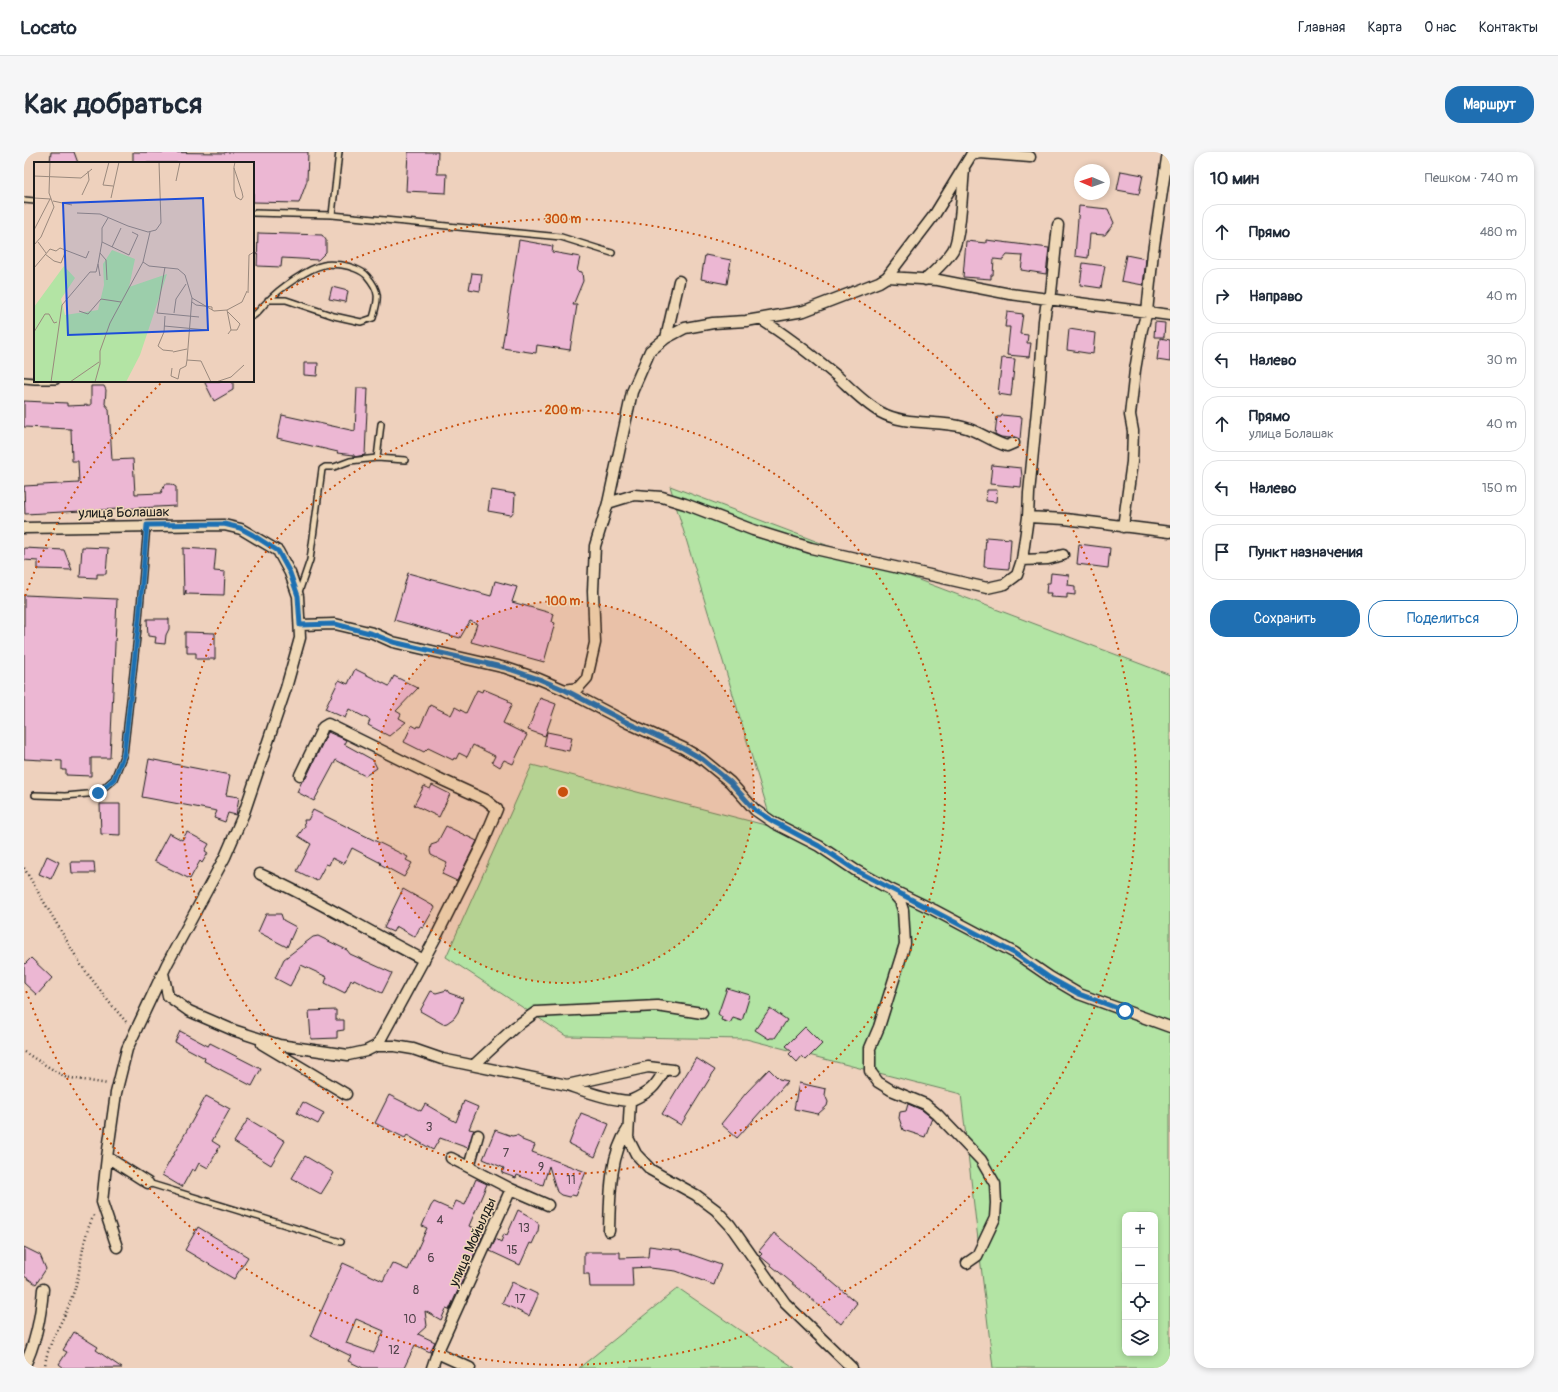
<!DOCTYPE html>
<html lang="ru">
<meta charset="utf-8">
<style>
:root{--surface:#fff;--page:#f6f6f7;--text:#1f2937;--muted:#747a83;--line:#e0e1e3;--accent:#1f6fb2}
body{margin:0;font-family:Pangolin,sans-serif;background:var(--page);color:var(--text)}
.controls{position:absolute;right:12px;bottom:12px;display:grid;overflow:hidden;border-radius:8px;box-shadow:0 2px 6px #0003}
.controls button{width:36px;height:36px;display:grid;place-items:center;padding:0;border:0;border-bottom:1px solid var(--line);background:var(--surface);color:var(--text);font:20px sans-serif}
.compass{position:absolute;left:1050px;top:12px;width:36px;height:36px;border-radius:50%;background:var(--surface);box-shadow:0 2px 6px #0003;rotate:272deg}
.stop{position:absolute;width:12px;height:12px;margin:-9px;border:3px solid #1f6fb2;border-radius:50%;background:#fff}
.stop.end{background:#1f6fb2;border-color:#fff;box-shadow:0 1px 4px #0008}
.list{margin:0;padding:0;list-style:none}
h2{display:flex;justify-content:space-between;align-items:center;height:52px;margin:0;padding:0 16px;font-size:17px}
h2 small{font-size:13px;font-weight:400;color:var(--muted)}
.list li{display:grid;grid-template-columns:26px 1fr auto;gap:12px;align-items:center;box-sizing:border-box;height:56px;margin:0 8px 8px;padding:0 8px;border:1px solid var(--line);border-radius:16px}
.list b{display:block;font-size:15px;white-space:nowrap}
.list p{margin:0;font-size:13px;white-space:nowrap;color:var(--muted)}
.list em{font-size:13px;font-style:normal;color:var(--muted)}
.actions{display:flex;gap:8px;padding:12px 16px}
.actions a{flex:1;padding:9px 0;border:1px solid var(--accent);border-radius:16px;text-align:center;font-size:14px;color:var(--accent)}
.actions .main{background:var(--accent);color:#fff}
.icon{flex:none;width:22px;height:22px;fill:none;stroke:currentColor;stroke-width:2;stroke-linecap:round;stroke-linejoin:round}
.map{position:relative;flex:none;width:1146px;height:1216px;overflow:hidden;border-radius:16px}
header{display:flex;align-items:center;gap:24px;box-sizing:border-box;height:56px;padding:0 20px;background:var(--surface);border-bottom:1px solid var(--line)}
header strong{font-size:19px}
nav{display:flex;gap:22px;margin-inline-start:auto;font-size:14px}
.intro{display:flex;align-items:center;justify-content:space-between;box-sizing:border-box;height:96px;padding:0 24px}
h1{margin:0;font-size:28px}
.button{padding:10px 18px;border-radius:16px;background:var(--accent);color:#fff;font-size:14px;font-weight:700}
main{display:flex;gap:24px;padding:0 24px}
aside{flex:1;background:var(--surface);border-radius:16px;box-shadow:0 2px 6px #0003}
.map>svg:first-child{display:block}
.green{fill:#b3e4a4;stroke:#688060;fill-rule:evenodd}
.building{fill:#ecb7d3;stroke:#1c1c1c;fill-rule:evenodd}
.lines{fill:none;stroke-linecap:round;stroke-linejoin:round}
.service-casing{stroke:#1c1c1c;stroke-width:8}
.minor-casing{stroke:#1c1c1c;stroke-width:13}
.path{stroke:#1c1c1c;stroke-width:2.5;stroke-dasharray:1 3;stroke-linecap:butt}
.service{stroke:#efd8b7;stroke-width:5}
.minor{stroke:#efd8b7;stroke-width:10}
.route{stroke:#1f6fb2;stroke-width:5}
.ring{fill:none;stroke:#c9500e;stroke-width:2;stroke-dasharray:2 4}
.labels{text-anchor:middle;stroke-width:3;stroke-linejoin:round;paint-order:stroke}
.number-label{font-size:12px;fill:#50434a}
.street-label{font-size:14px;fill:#1c1c1c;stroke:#efd8b7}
.inset-road{fill:none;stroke:#9a897d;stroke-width:1}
.view{fill:#1d4ed8;fill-opacity:0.15;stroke:#1d4ed8;stroke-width:2}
.inset-edge{fill:none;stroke:#1c1c1c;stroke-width:2}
.centre{fill:#c9500e;stroke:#efd8b7;stroke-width:2}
.ring-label{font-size:12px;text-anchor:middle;font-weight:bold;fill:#c9500e;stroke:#efd8b7;stroke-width:3;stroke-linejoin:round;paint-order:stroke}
</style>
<header>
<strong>Locato</strong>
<nav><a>Главная</a><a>Карта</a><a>О нас</a><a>Контакты</a></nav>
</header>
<div class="intro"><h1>Как добраться</h1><a class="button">Маршрут</a></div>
<main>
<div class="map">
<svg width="1146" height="1216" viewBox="0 0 1146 1216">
<rect width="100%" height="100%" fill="#eed1bd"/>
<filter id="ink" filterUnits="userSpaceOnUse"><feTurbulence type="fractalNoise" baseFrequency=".025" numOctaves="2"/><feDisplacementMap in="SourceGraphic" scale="8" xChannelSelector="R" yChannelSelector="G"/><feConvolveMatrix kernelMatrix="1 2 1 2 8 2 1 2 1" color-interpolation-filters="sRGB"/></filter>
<g filter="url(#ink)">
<path class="green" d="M646,334L1146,523V1216H969L937,942L722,887L542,884L422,805L508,613L749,675ZM1101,1063H1131V1201H1101Z
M654,1136L771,1216H555Z"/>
<path class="building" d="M27,0H50L54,11H26Z
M109,0L201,1V0H284L283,29L275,51L229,50V11H109Z
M384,0H414L413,22H423L422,41L382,39Z
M1097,19L1119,23L1115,42L1093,38Z
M1055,54L1084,57L1090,71L1081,83L1066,82L1064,106L1051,104Z
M234,81L298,83L302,88V100L294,108L258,106L257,115L233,114Z
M495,88L529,94L528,100L556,105L553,119L558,120L559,129L549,153H553L546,198L513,193L512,201L478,196Z
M962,88L1025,96L1022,122L997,118L999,104L983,103L979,108L970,107L969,123H967V127L939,125L942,89L962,91Z
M681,103L707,108L703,132L677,127Z
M1102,103L1122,107L1119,133L1097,129Z
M1059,111L1081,114L1077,136L1056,133Z
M448,121L458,122L456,139L445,137Z
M308,135L324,139L322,150L305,147Z
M983,160L999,162L996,182L1004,183L1003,191H1007L1005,205L983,203L986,175H981Z
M1131,170L1141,171L1140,185H1130Z
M1045,177L1071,181L1069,202L1043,198Z
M1136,186L1146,188V210L1133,208Z
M978,206L991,207L987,244L974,242Z
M280,211H294L293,224L280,223Z
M180,229H209V238L190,249Z
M67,234H80L82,238L81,252L85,257L88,308L109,307L111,342L137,341L141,332H147L152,335V354L1,362L0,334L55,331L54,309H48L47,277L0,275V249L43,251V254L67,253Z
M333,236H344L341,303L330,305V303L313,301L314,300L253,286L258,263L331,279Z
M978,263L998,265L996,287L990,285L986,286L977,285L971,282L973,265H977Z
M968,313L997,316L998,324L997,335L966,332Z
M467,338L491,342L490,359L487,363L464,359Z
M963,338H973L972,350L962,349Z
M962,385L987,387L985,417L960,415Z
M1055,392L1086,396L1084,416L1053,412Z
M58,395L84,396L82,422H73V426L56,425Z
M0,396L40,398L48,418L14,417V409L0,408Z
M159,396L192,398L190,419L201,420L200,443L162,442V438L160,444Z
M384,421L467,444L471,429L493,435L488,450L530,462L528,470L531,471L520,510L447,490L453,472L446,469L436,486L370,468Z
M1027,421L1045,423L1044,433L1051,434V443L1043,442V446L1026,445L1027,441H1022L1023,431H1026Z
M0,443L93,447L86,606H67V624L42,623V618H38V609L0,607Z
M123,467H145V477L142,483L141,492L131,491L132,485L124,484Z
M161,480L191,481V507H172V501H163V494H161Z
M331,517L365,534L370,524L394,536L372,559L377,562L375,566L382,570L365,584L344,573L346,568L325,557L321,566L301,557L315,528L324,532Z
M459,537L485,548L484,550L488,552L479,571L503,583L489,612L480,608L476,615L468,610L471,604L449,593L443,605L435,601L432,607L430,606L429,608L404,596L400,600L380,590L388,573L393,576L394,574L396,575L406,553L427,563L431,555L442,561L453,538L458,540Z
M516,546L532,552L521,584L504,578Z
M304,580L322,588L320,592L349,608L353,616L341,624L312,608L290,649L273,640L278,629L282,626Z
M523,580L548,585L545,599L520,594Z
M125,607L206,623L202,643L215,645L212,663L204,661L201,670L190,666L193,659L118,645Z
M408,633L426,642L415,665L390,653L400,634L406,637Z
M76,652H96V683L77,682Z
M289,658L384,705L382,708L388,711L380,725L356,712L357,711L328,696L320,712L308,706L305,713L302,712L293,729L273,719L287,692L274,684L281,674L280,668H284Z
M422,674L453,689L433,729L418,722L423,711L407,703L406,699L407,693L413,691Z
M163,680L185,692L181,699L184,701L178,711L176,709L166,727L130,709L145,681L158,688Z
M23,704L35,710L27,727L15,722Z
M47,710H70L71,721H48Z
M379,737L411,755L399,776L396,775L391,785L372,774L369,780L360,776Z
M242,762H257L259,768L272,775L263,795L234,780Z
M294,784L323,798L326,802L368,821L358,841L330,827L329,829L327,828L321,841L301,831L303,825L277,813L266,834L251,826L260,807L289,785Z
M7,806L28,826L13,843L0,831V813Z
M703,836L726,843L718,869L709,866L706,871L697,868L698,865L694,862Z
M423,838L425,841L439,846L434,860L430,866L423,871L419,872L396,859L407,839L412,841Z
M746,856L763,868L751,886H746L745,887L731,878Z
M312,858V868H320V878L313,879V886L287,887L285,859Z
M781,875L798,892L782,908L778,904L773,910L765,902L768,899L762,894Z
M156,879L184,894L186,891L237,917L228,934L180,909L181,906L151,890Z
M672,906L691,918L657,973L638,962Z
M745,917L755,927L764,929L713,986L697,972L722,941Z
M775,931L802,937L801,943L804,950L803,954L794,962L770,957Z
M365,943L397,959L401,952L432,970L440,949L454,955L445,977L450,978L444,996L416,986L409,998L383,983L381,986L351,971Z
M182,944L206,957L188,989L196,994L184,1016L175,1011L171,1019L168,1017L158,1035L138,1023Z
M279,950L300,961L294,972L273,961Z
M884,952L898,958L908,966L901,985L879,978L875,966L876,960L882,959Z
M557,961L585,972L571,1005L545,992Z
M224,967L261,989L247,1013L210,990Z
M471,978L488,984L493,983L498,986V988L511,993L508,1000L562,1020L552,1044L548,1043L545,1045L537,1043L533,1040L525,1014L519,1033L493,1023L492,1026L478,1021L480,1016L459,1007Z
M281,1004L310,1021L297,1042L268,1026Z
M452,1027L463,1032L445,1074L460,1081L425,1158L422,1157L417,1168L401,1159L403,1174L394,1182L411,1190L406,1200L391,1193L380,1216H339L324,1209L327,1204L286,1184L319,1111L359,1129L368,1111L384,1118L403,1076L398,1074L407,1054L410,1050L428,1058L432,1049L441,1053ZM332,1167L360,1179L350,1201L322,1191Z
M494,1058L505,1064L515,1072L514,1079L508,1092L506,1091L496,1113L466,1099L472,1087L477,1090L480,1082L483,1083Z
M174,1075L224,1105L210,1127L161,1098Z
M750,1081L833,1151L817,1172L736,1104L738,1102L735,1099Z
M625,1094L657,1098V1099L697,1113L690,1133L652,1119L626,1116V1115L608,1116L609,1135H566L565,1122H560V1100H596V1106L624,1105Z
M0,1095L16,1103L22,1117L12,1132L0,1124Z
M488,1130L513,1142V1146L505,1164L478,1151Z
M50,1180L74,1195L72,1198L98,1216H40L35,1212L43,1200L39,1198Z"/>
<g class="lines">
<g class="service-casing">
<path id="service" d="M0,48L11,49
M229,61L308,63L537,85L588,101
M308,63L315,0
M229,164C235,160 238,154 244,149C255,137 284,116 300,113C305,111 312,113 318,113C325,114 338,118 343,124C356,139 355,146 349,166L337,170L310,164L262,148H244
M0,228L11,229
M13,229H32
M353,306L357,272
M274,443L286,408L298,317L301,315H310L326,309L353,306L381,308
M11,643L41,644L74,641L90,627L100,602L115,467L123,373
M124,1031L317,1090"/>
</g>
<g class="minor-casing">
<path id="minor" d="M947,3L956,1L1006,5
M863,125L914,128L986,142L1146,163
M901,128C911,119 922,109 929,98C937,85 938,35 940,18
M736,167C764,184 789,204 814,225C827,237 840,251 856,260C881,274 912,268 939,275C955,279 968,290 983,294L990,291
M642,186L655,129
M584,351L610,343L638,345L661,352L729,378L787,396L963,436L981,432L993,423L998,408L1004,365L1005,341L1016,227L1020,169L1022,155L1027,141L1034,73
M1004,365L1041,367L1146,380
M1099,375L1108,310L1109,279L1106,263L1111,218L1118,177L1123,160L1129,100L1143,6
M0,376L200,373L217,377L254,399L266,421L274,444L276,486L262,536L220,661L201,705L143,812L103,897L92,941L83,1005L78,1050L93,1095
M998,408L1024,407L1039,403
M276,473L311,472L349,481L369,490L482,516L515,527L541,538L604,571L659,596L678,607L706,630L731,658L750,671L795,694L831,718L864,736L910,758L991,801L1026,825L1055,842L1146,875
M541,538L554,536L563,526L571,491L569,439L571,394L584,351L608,240L626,199L642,186L661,176L689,171L722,169L780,159L855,130L863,125L911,62L949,0
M236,722C292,747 345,780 400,808
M868,740L876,749L879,758L881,792L855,875L846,896V919L854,930L867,938L901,952L913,962L957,1008L971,1032L972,1051L971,1066L953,1104L943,1111
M139,821L144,844L165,859L209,878L255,893L324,903L342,899L352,894L355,890L412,785L458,693L473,657L462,648L403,621L304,572L299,575L276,623
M238,892L322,942
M352,894H371L389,897L418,907L543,933L624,915L649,918
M450,913L491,875L512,860L633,854L678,861
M543,933C564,940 585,948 606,949L604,986L612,1002L627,1018L672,1043L692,1058L706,1073L761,1151L828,1216
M606,949C626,940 631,936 641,917
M83,1005L124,1031
M445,1015L454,983
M487,1037L524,1053
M585,1079C586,1047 585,1004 604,977
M413,1201L446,1216
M0,1215C12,1191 17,1163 19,1137
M408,1216L413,1201L487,1037L427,1006"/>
</g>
<path class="path" d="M0,716L57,813L85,850L104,872
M0,900L41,925L84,932
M21,1216C21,1199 34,1177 41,1162C45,1154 48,1145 51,1136C58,1113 58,1083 71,1062"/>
<use href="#service" class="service"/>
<use href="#minor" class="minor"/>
</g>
</g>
<g class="lines" filter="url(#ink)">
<path class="route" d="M74,641L90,627L100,602L115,467L123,373L200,372L216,376L229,383L254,399L266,421L274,444L276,473L311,472L349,482L369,490L482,516L515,527L541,538L604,571L659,596L678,607L706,630L731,658L750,670L795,694L831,718L990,801L1026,826L1055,842L1101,859"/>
</g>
<circle cx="539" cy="640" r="191" fill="#c9500e" fill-opacity=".12"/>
<g class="ring">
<circle cx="539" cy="640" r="191"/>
<circle cx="539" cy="640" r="382"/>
<path d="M1 444A573 573 0 0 1 137 231M231 157A573 573 0 1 1 1 836"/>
</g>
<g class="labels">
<g class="number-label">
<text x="405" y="979">3</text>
<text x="482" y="1005">7</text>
<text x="517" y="1019">9</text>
<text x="547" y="1032">11</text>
<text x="416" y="1072">4</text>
<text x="500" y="1080">13</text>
<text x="488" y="1102">15</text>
<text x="407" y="1110">6</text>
<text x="392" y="1142">8</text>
<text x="496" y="1151">17</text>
<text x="386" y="1171">10</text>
<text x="370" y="1202">12</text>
</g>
<g class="street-label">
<text transform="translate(100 360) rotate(-1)" y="5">улица Болашак</text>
<text transform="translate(448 1090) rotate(-66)" y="5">улица Мойылды</text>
</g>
</g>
<g transform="translate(10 10)">
<rect width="220" height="220" fill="#eed1bd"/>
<path d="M78,88L101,97L95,125L133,112L106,193L92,220H0V145L30,104L41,116L27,137L31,153L64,148L70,123L69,102Z" fill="#b3e4a4"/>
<path class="inset-road" d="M75,0L69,23L79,24M200,6L208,30L209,35L207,38L202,35L200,28V5L201,0M0,14L47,16L58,7M142,19L146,0M48,33L55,18L54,9M0,36L17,37M77,36L85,0M19,39L38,43M43,51L66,52L94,64L114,70L122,68L127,61L125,0M74,56L68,66V80L95,93L104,73L98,70M0,68L16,37M4,80L12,91M0,83L7,75L20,45L15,31L16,0M78,85L87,66M66,91L72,98L73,118M11,92L20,99L27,101L32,88M109,100L115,104L144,107L151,113L158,136L153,198L167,199L177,220M131,105L123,151L165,155M0,106L16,87L22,89L26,86L52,96L55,89M66,114L64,102L68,80M214,131L215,93L220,90M158,136L180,149L193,148L197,168L194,172M158,140L162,143L178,145V148M193,148L208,140L213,129M45,149L54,152L67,137L87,140M194,150L206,162L203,168H197M140,151L142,137L152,122M131,154L130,170L124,184L129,188L139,189M130,164L173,168M0,170L11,152H15L20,161L23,160M139,190L153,187M138,206L137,214L144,217L146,207L152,204L153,198M17,220L28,143L56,110H62L64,102M36,220L65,200M61,220L66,202V189L76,161L109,100L116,70M182,220L197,215L210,203"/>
<path class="view" d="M169,36L174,168L34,173L29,41Z"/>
<rect width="220" height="220" class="inset-edge"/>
</g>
<circle cx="539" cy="640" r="6" class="centre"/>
<g class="ring-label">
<text x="539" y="71">300 m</text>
<text x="539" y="262">200 m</text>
<text x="539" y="453">100 m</text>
</g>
</svg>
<div class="controls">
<button>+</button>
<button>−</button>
<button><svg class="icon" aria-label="locate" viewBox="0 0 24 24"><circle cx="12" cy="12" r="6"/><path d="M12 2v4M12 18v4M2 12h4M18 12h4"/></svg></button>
<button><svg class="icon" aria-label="layers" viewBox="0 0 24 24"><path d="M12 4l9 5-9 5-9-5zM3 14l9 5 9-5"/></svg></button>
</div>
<svg class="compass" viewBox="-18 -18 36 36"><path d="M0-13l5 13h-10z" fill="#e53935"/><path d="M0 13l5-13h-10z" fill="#747a83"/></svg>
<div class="stop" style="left:1101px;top:859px"></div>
<div class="stop end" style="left:74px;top:641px"></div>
</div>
<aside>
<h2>10 мин<small>Пешком · 740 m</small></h2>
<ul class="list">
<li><svg class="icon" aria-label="ahead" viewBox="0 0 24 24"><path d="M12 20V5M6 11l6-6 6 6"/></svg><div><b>Прямо</b></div><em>480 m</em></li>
<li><svg class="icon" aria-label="right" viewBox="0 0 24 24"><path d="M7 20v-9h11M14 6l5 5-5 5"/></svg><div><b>Направо</b></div><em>40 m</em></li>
<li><svg class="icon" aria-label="left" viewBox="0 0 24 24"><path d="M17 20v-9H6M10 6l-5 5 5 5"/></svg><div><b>Налево</b></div><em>30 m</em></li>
<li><svg class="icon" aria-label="ahead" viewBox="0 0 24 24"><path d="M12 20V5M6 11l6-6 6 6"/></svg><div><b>Прямо</b><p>улица Болашак</p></div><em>40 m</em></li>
<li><svg class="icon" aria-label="left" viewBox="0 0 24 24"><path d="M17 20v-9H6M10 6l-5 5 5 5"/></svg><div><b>Налево</b></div><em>150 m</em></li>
<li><svg class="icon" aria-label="arrive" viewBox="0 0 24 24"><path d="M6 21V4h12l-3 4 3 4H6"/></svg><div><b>Пункт назначения</b></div></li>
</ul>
<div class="actions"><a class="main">Сохранить</a><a>Поделиться</a></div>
</aside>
</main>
